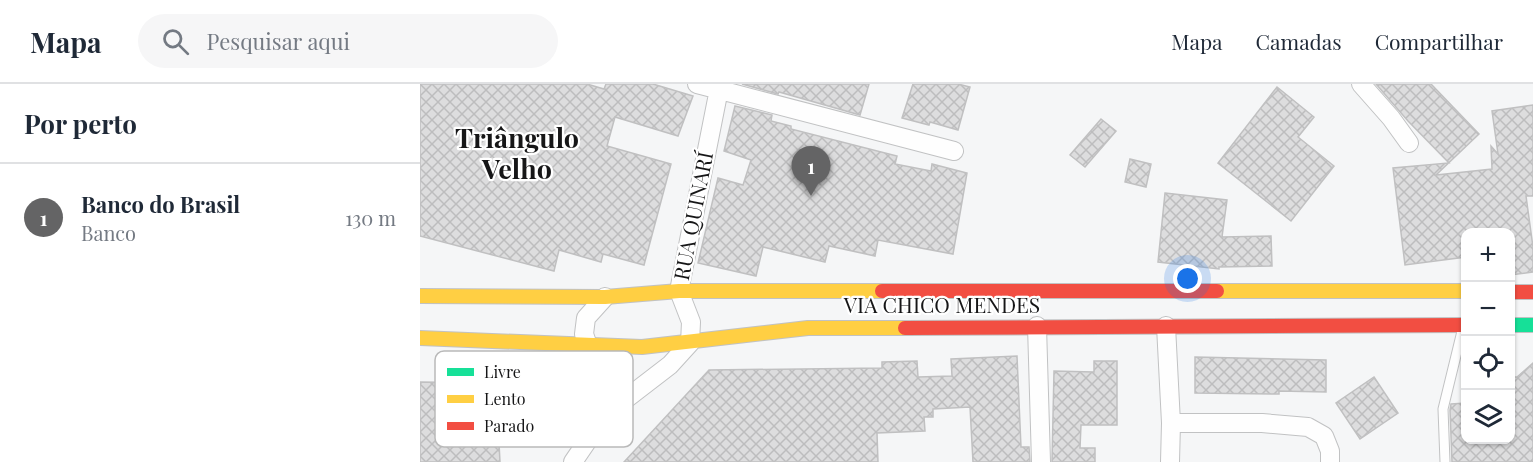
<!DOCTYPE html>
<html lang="pt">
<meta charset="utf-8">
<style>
:root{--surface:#fff;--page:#f6f6f7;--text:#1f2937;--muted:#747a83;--line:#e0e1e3;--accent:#646465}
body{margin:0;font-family:"Playfair Display",serif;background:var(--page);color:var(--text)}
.controls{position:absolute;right:18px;bottom:18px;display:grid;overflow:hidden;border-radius:12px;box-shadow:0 2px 4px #0004}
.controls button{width:54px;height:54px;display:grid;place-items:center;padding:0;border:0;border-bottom:2px solid var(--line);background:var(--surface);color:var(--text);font:30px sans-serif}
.you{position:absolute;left:768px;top:195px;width:21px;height:21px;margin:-15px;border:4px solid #fff;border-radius:50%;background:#1a73e8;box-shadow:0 0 0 9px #1a73e833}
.badge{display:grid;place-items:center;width:39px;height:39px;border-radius:50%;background:var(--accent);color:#fff;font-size:20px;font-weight:700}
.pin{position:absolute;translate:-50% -50px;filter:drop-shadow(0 2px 3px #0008)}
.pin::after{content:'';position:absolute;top:32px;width:21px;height:18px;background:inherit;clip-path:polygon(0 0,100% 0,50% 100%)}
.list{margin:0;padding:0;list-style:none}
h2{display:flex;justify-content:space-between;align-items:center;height:78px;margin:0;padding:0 24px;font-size:26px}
h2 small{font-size:20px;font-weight:400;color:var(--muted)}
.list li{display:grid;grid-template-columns:39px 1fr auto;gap:18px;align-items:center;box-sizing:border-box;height:108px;padding:0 24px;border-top:2px solid var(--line)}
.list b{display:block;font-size:22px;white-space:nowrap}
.list p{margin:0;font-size:20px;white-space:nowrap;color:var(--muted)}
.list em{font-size:20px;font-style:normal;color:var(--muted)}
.icon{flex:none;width:33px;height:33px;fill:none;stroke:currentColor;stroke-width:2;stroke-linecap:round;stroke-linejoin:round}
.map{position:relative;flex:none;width:1113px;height:378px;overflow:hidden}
header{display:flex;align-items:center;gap:36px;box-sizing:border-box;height:84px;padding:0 30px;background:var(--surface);border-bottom:2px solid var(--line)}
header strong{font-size:28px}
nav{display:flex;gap:33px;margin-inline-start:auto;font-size:21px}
.search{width:420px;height:54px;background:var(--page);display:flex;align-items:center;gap:15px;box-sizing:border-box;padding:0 21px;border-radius:33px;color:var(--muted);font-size:22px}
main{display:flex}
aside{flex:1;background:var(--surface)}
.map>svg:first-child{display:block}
.building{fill:url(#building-cross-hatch);stroke:#c0c0c1;stroke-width:1.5}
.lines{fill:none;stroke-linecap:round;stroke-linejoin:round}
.lane-casing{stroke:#c1c2c3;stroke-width:11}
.street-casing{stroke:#c1c2c3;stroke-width:20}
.fast-casing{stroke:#c1c2c3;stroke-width:16}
.slow-casing{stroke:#c1c2c3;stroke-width:16}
.jam-casing{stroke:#c1c2c3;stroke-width:16}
.lane{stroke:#fefefe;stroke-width:9}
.street{stroke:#fefefe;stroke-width:18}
.fast{stroke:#16e098;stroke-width:14}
.slow{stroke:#ffcf43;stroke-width:14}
.jam{stroke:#f24e42;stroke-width:14}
.labels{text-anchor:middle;stroke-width:4.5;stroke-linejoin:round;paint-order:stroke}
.street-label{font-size:21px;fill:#161617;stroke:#fff}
.district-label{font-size:27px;font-weight:bold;fill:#161617;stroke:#fff}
.key{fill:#fff;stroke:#b9b9b9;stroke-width:1.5}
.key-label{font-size:16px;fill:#161617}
</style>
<header>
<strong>Mapa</strong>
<div class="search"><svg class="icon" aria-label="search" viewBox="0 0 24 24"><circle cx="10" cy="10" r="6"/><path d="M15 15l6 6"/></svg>Pesquisar aqui</div>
<nav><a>Mapa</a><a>Camadas</a><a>Compartilhar</a></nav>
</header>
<main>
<aside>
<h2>Por perto<small></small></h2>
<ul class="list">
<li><span class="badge">1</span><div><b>Banco do Brasil</b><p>Banco</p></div><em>130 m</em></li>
</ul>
</aside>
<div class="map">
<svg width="1113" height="378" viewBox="0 0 1113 378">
<defs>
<pattern id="building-cross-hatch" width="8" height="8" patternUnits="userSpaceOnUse" patternTransform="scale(1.5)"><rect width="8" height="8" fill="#ddddde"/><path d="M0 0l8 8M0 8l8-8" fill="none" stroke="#bdbdbe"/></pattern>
</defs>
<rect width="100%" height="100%" fill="#f5f6f7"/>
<path class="building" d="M0,0H167L184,5L186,0H233L273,12L258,52L195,33L187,62L251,80L224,181L183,170L181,178L139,166L134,187L0,152Z
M322,0H449L440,31L359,8L358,10Z
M493,0H538L550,3L538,46L510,38L509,41L482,34Z
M956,0H1011L1059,50L1016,91L1072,85L1071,62L1078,70L1072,27L1113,21V112H1106L1113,163V188L1090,191V148H1046V173L985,181L973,84L1029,79L988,37Z
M857,3L894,33L878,53L914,82L871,137L798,79Z
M315,22L352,31L351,37L371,42V45L477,72L475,80L511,87L512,80L547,89L533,170L458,156L455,172L409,162L405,178L343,163L336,192L278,179L298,94L323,101L331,76L304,67Z
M681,35L696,47L665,83L650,71Z
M710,75L731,80L726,103L705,98Z
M745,109L807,116L802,153L851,152L852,182L799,183V185L738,178Z
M597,272L601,363H609L610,378H553L550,323L513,325V333H504L505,347L457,349L458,378H204L289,286L462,284V278L497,277L498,293L532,292L531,275Z
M775,273L906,276V308L859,307V310L775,309Z
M674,277H697V341H661L660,364H675V378H632L634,287L674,288Z
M1113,279V378H1032L1030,326L1031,320L1046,319V356H1090V293H1097Z
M954,293L978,329L940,355L916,319Z
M0,298L132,300L131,360L79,359L80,378H0Z"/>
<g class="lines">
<g class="lane-casing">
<path id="lane" d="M1025,378L1023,325L1043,243"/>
</g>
<g class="street-casing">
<path id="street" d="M277,0L534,67
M941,0L971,34L989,59
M617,242L621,378
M746,242L751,339L750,378
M185,331L182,303L164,250L166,234L185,213
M751,339H842L888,343L904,352L910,367V378
M153,378L185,331L250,281L270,259L271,238L259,207L300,0"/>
</g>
<g class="fast-casing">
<path id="fast" d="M1090,241H1113"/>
</g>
<g class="slow-casing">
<path id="slow" d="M797,207H1046
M0,212L185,213L259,207H462
M0,254L222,263L388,244H485"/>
</g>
<g class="jam-casing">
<path id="jam" d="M462,207H797
M1090,208H1113
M485,244L1046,241"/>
</g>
<use href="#lane" class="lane"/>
<use href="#street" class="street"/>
<use href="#fast" class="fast"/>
<use href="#slow" class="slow"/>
<use href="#jam" class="jam"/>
</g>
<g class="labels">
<g class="street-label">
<text transform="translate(274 132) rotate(-79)" y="7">RUA QUINARÍ</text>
<text x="522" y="229">VIA CHICO MENDES</text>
</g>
<g class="district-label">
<text x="97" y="64">Triângulo<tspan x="97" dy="31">Velho</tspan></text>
</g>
</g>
<rect x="15" y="267" width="198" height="96" rx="9" class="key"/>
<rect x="27" y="284" width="27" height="8" fill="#16e098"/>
<rect x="27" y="311" width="27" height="8" fill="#ffcf43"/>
<rect x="27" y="338" width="27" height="8" fill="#f24e42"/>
<g class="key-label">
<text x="64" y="294">Livre</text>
<text x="64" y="321">Lento</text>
<text x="64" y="348">Parado</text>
</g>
</svg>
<div class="controls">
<button>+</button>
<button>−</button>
<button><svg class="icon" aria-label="locate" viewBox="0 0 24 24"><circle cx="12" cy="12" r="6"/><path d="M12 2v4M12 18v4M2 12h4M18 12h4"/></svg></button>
<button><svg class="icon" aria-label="layers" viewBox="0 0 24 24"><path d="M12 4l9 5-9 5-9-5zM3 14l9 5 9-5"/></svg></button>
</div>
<div class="you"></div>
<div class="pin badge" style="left:391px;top:112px">1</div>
</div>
</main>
